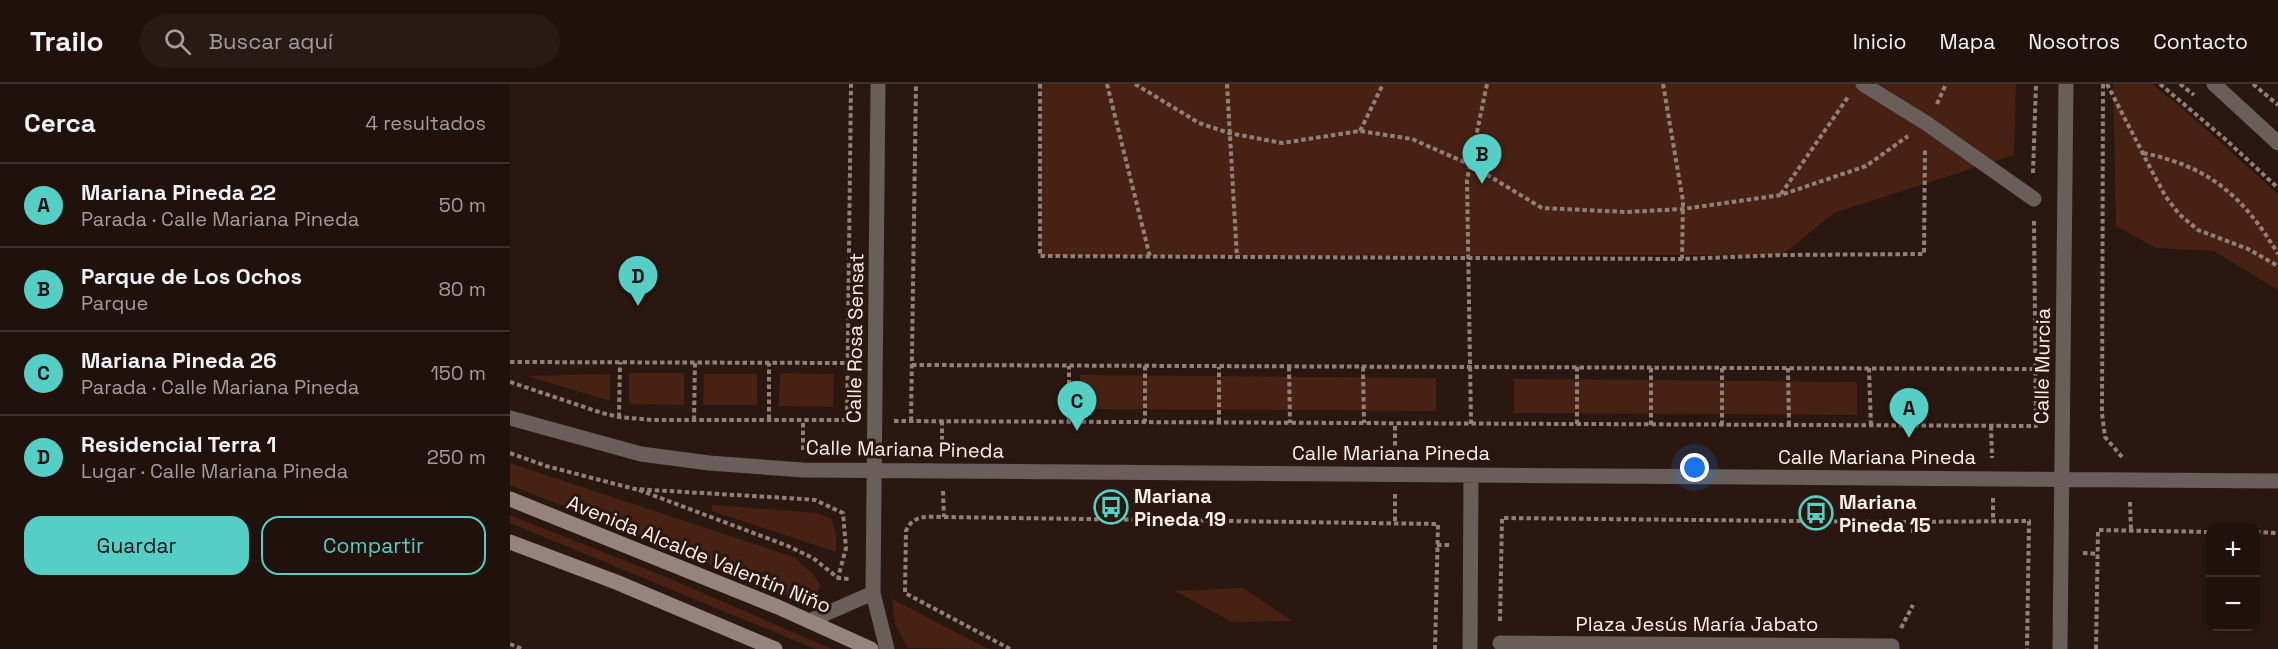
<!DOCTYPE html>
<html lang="es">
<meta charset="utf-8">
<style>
:root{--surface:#20110c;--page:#281a15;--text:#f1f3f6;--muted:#a29d9d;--line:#3d312d;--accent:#55cec6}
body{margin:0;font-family:"Space Grotesk",sans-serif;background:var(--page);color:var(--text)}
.controls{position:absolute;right:18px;bottom:18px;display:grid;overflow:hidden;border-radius:12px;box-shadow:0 3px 15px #0003}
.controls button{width:54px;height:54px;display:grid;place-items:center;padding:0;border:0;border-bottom:2px solid var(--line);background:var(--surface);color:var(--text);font:30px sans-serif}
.you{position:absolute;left:1185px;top:384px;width:21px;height:21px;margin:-15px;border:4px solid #fff;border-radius:50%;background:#1a73e8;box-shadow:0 0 0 9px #1a73e833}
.badge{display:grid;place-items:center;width:39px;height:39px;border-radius:50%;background:var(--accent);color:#111;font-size:20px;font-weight:700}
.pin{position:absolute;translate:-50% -50px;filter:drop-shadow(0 2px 3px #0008)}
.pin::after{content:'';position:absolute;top:32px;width:21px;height:18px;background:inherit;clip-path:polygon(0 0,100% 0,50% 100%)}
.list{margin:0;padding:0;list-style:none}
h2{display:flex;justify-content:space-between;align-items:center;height:78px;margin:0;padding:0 24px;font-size:26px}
h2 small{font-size:20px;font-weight:400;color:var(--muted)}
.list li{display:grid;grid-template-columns:39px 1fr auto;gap:18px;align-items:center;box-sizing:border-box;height:84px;padding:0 24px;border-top:2px solid var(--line)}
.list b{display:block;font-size:22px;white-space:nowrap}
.list p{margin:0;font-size:20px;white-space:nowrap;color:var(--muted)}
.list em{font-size:20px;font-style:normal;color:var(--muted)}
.actions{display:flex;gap:12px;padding:18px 24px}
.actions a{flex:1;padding:14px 0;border:2px solid var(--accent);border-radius:18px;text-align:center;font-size:21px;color:var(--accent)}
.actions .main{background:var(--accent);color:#111}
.icon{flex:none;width:33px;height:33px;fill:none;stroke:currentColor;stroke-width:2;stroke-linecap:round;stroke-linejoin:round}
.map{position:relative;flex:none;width:1768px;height:565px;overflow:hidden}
header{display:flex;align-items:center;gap:36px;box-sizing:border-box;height:84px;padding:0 30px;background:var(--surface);border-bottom:2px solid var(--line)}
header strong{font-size:28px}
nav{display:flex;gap:33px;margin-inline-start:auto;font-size:21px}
.search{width:420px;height:54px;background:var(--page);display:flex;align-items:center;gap:15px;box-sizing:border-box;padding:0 21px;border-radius:33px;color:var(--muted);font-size:22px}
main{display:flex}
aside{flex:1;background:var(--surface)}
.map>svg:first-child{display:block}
.green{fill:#462114}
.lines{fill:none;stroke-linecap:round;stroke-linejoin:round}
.path{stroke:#91807a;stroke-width:4;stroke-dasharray:4.5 3;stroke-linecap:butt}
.street{stroke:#695e5a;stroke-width:15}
.secondary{stroke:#95837d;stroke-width:15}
.labels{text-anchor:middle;stroke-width:6;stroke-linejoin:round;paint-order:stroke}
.street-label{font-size:20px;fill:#fdefea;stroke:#2a1710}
.poi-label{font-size:20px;font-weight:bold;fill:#fdefea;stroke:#2a1710;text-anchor:start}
</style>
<header>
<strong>Trailo</strong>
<div class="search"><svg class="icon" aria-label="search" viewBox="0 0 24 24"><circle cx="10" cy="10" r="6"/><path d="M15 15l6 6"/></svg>Buscar aquí</div>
<nav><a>Inicio</a><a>Mapa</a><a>Nosotros</a><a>Contacto</a></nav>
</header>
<main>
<aside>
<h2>Cerca<small>4 resultados</small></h2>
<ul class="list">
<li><span class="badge">A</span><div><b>Mariana Pineda 22</b><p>Parada · Calle Mariana Pineda</p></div><em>50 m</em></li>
<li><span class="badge">B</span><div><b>Parque de Los Ochos</b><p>Parque</p></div><em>80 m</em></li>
<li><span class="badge">C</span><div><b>Mariana Pineda 26</b><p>Parada · Calle Mariana Pineda</p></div><em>150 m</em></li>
<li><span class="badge">D</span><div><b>Residencial Terra 1</b><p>Lugar · Calle Mariana Pineda</p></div><em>250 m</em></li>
</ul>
<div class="actions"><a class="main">Guardar</a><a>Compartir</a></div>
</aside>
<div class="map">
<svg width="1768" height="565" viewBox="0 0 1768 565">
<rect width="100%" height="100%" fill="#2a1710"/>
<path class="green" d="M530,0H1506L1504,71L1324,129L1272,171L530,172Z
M1603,0H1642L1680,31L1768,110V206L1704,167L1646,164L1606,142Z
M119,289H174V321L119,320Z
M270,289L324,290L323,323L269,322Z
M100,290V317L17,292Z
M194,290H247V321H193Z
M570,291L926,294V327L570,325Z
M1004,295L1347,298V331L1004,329Z
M0,379L284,473L303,490L310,501L302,521L0,401Z
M202,421L307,429L322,435L326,451V468L202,427Z
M0,431L156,493L322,565H305L0,439Z
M733,504L782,537L722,538L665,507Z
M382,515L478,565L398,564L385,540Z"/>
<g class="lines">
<path class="path" d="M530,0V172L1172,175L1272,171L1414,170L1415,64
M597,0L640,173
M625,0L689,39L719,49L772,59L850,47L902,55L961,81L1032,124L1116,128L1173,125L1271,111L1356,82L1398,52
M717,0L727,174
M1153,0L1173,117L1172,175
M1593,0L1592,329L1595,353L1612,373
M1597,0L1645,93L1656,113L1669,130L1688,146L1738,165L1768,182
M1650,0L1715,55L1768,104
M1670,0L1684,11
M1743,0L1768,21
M1427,20L1436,0
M850,47L873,0
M1633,69C1699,82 1734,113 1768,170
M1523,89L1526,0
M1271,110L1338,13
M0,278L338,279
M402,281L1525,285
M635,282V338
M779,283L780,339
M853,283L854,339
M1278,284L1279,341
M1359,284L1361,343
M0,298L92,329L109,333L142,336H337L341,0
M109,333L110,278
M259,335V279
M184,336L185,278
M384,337L1526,342L1524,136
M401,337L406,0
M432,337V366
M559,338V282
M709,338V283
M961,340L957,96L977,0
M1067,340V283
M1141,341V284
M1212,341V283
M1481,342L1482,374
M293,366V336
M0,369L36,382L125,405L293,415L305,416L333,429L336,464L328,494
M885,369V339
M129,406L278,462L303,474L328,494L339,495
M433,407L434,433
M885,410V439
M1483,414V438
M1620,418L1621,447
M1746,448L1768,449
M1403,449V438
M927,461H941
M1573,469L1588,470
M990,537L992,434L1382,438L1519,437L1517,565
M1391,544L1403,521
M0,560L12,565
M500,565L395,509L396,447C403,430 417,433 434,433L928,440L925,565
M1586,565L1588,446L1700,448"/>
<path class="street" d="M368,0L363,509L377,565
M1353,0L1416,39L1524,115
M1704,0L1768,59
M0,334L131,370L199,379L293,386L1768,397
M299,537L363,509
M990,559L1382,562V565
M960,565L961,391
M1550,565L1556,0"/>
<path class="secondary" d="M0,415L268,523L361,565
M0,458L106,498L265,565"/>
</g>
<defs>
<g id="bus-ring" transform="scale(1.725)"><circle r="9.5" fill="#2a1710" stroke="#55cec6" stroke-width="1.5"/><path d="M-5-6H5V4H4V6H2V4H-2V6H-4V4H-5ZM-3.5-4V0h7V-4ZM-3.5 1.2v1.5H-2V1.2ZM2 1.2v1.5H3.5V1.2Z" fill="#55cec6"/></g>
</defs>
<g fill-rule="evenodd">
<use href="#bus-ring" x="601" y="423"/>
<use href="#bus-ring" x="1306" y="429"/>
</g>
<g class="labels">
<g class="street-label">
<text transform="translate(345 254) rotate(-89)" y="7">Calle Rosa Sensat</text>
<text transform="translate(1532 282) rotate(-89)" y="7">Calle Murcia</text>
<text transform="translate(395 365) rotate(1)" y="7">Calle Mariana Pineda</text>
<text x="881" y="376">Calle Mariana Pineda</text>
<text x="1367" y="380">Calle Mariana Pineda</text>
<text transform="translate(189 470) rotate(22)" y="7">Avenida Alcalde Valentín Niño</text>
<text x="1187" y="547">Plaza Jesús María Jabato</text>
</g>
<g class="poi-label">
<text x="624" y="419">Mariana<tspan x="624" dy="23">Pineda 19</tspan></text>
<text x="1329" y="425">Mariana<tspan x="1329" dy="23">Pineda 15</tspan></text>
</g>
</g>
</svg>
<div class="controls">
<button>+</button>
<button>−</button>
</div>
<div class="you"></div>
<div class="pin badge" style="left:1399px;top:354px">A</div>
<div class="pin badge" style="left:972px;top:100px">B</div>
<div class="pin badge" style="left:567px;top:347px">C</div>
<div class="pin badge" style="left:128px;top:222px">D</div>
</div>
</main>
